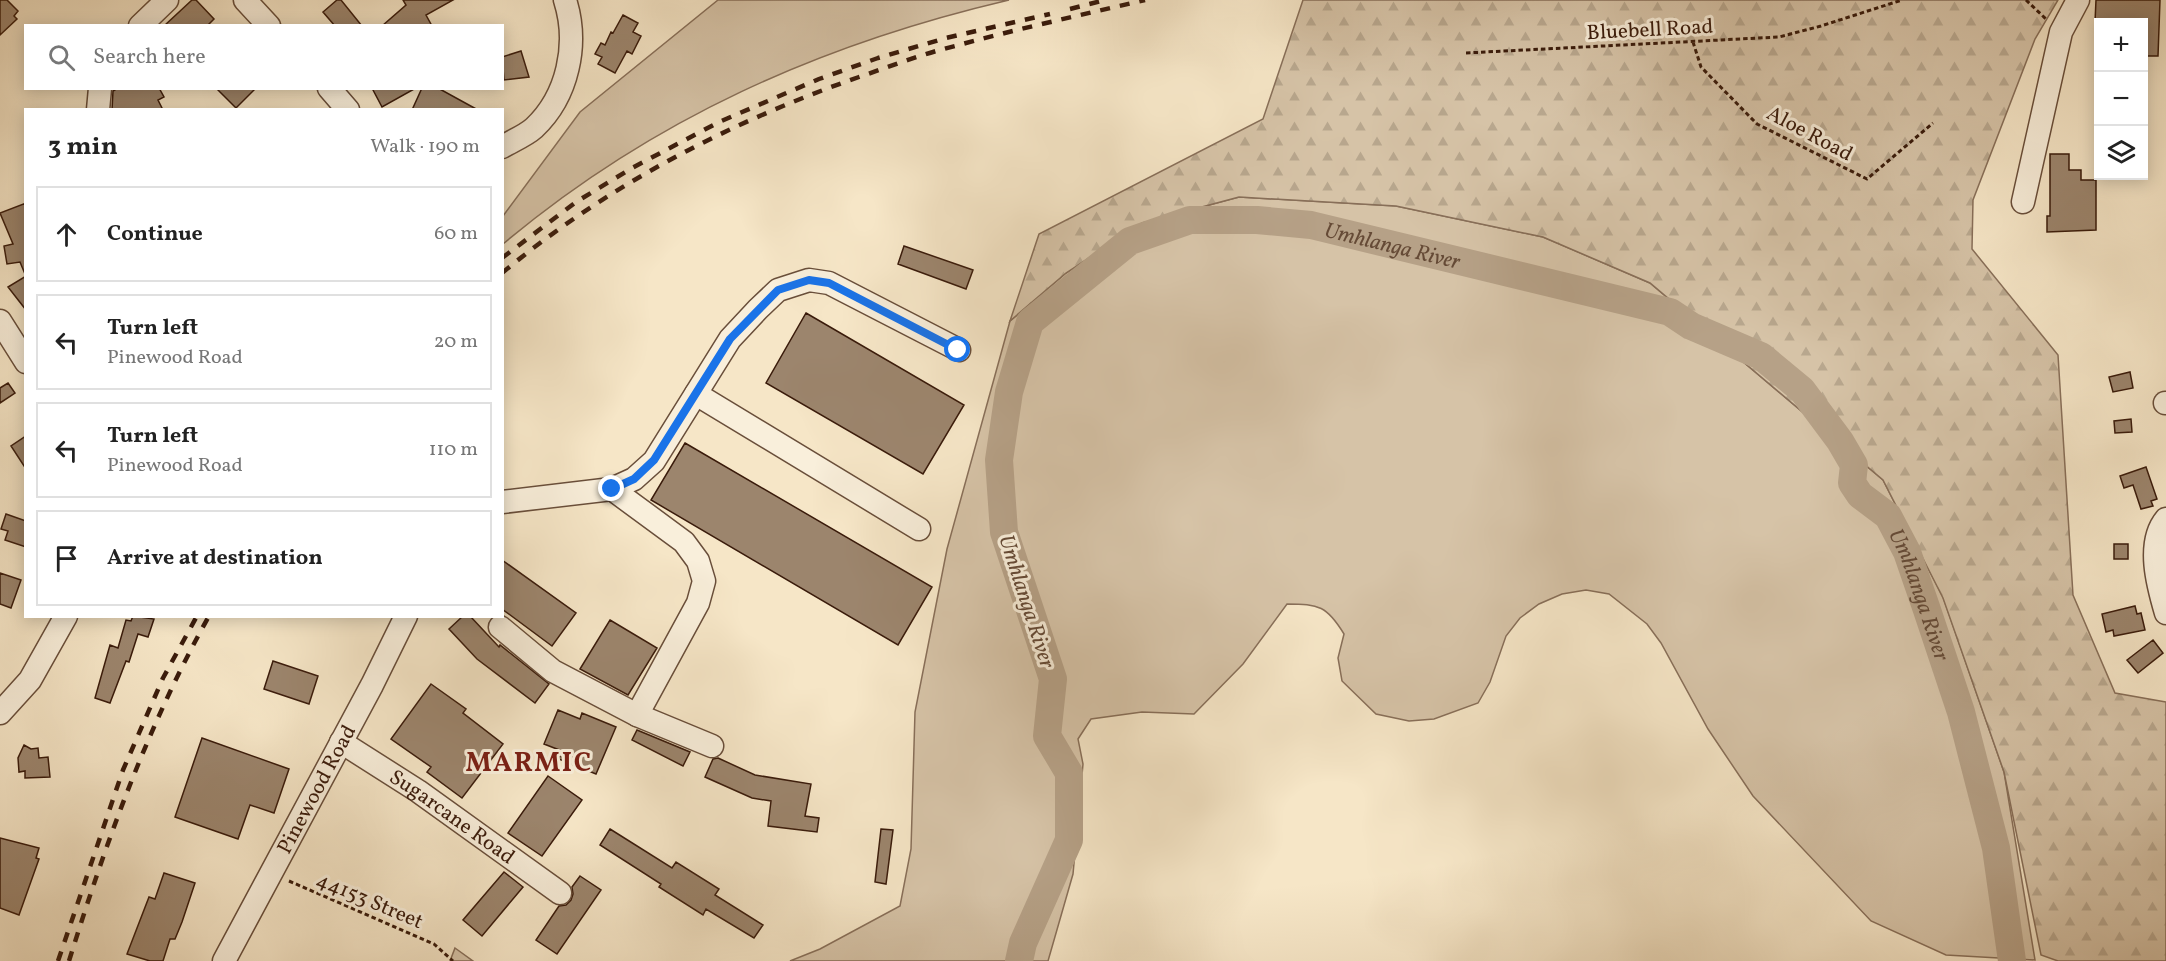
<!DOCTYPE html>
<meta charset="utf-8">
<style>
:root{--surface:#fff;--page:#f2f2f2;--text:#222;--muted:#767676;--line:#e0e0e0}
body{margin:0;font-family:Vollkorn,serif;background:var(--page);color:var(--text)}
.controls{position:absolute;right:18px;top:18px;display:grid;overflow:hidden;border-radius:0px;box-shadow:0 3px 15px #0003}
.controls button{width:54px;height:54px;display:grid;place-items:center;padding:0;border:0;border-bottom:2px solid var(--line);background:var(--surface);color:var(--text);font:30px sans-serif}
.stop{position:absolute;width:18px;height:18px;margin:-14px;border:4px solid #1a73e8;border-radius:50%;background:#fff}
.stop.end{background:#1a73e8;border-color:#fff;box-shadow:0 2px 6px #0008}
.list{margin:0;padding:0;list-style:none}
h2{display:flex;justify-content:space-between;align-items:center;height:78px;margin:0;padding:0 24px;font-size:26px}
h2 small{font-size:20px;font-weight:400;color:var(--muted)}
.list li{display:grid;grid-template-columns:39px 1fr auto;gap:18px;align-items:center;box-sizing:border-box;height:96px;margin:0 12px 12px;padding:0 12px;border:2px solid var(--line);border-radius:0px}
.list b{display:block;font-size:22px;white-space:nowrap}
.list p{margin:0;font-size:20px;white-space:nowrap;color:var(--muted)}
.list em{font-size:20px;font-style:normal;color:var(--muted)}
.icon{flex:none;width:33px;height:33px;fill:none;stroke:currentColor;stroke-width:2;stroke-linecap:round;stroke-linejoin:round}
.map{position:relative;flex:none;width:2166px;height:961px;overflow:hidden}
.search{position:absolute;background:var(--surface);box-shadow:0 3px 15px #0003;left:24px;top:24px;width:480px;height:66px;display:flex;align-items:center;gap:15px;box-sizing:border-box;padding:0 21px;border-radius:0px;color:var(--muted);font-size:22px}
.panel{position:absolute;background:var(--surface);box-shadow:0 3px 15px #0003;left:24px;top:108px;width:480px;height:510px;border-radius:0px}
.map>svg:first-child{display:block}
.grass{fill:#d6c3a7;stroke:#886f59;stroke-width:1.5}
.forest{fill:url(#forest-firs);stroke:#886f59;stroke-width:1.5}
.lines{fill:none;stroke-linecap:round;stroke-linejoin:round}
.river{stroke:#b6a187;stroke-width:28}
.building{fill:#9c856d;stroke:#3a1b0b;stroke-width:1.5}
.minor-casing{stroke:#694e3a;stroke-width:25}
.path{stroke:#3a1b0b;stroke-width:3;stroke-dasharray:4.5 3;stroke-linecap:butt}
.minor{stroke:#f9efdb;stroke-width:22}
.rail{stroke:#3a1b0b;stroke-width:4.5;stroke-dasharray:10 10;stroke-linecap:butt}
.route{stroke:#1a73e8;stroke-width:8}
.labels{text-anchor:middle;stroke-width:6;stroke-linejoin:round;paint-order:stroke}
.street-label{font-size:21px;fill:#3a1b0b;stroke:#f9efdb}
.water-label{font-size:22px;font-style:italic;fill:#654a36;stroke:#f9efdb}
.district-label{font-size:27px;font-weight:bold;letter-spacing:1.5px;fill:#7a1f14;stroke:#f9efdb}
</style>
<div class="map">
<svg width="2166" height="961" viewBox="0 0 2166 961">
<defs>
<pattern id="forest-firs" width="22" height="20" patternUnits="userSpaceOnUse" patternTransform="scale(1.5)"><rect width="22" height="20" fill="#d6c3a7"/><path d="M5 1l3.5 6h-7zM16 11l3.5 6h-7z" fill="#b8a78e"/></pattern>
</defs>
<rect width="100%" height="100%" fill="#f6e6c7"/>
<filter id="stains"><feTurbulence type="fractalNoise" baseFrequency=".00333" numOctaves="4"/><feColorMatrix values="0 0 0 0 .2 0 0 0 0 .09 0 0 0 0 .02 0 0 0 .5 -.17"/></filter>
<radialGradient id="worn" r=".72"><stop offset=".6" stop-color="#630" stop-opacity="0"/><stop offset="1" stop-color="#630" stop-opacity=".3"/></radialGradient>
<path class="grass" d="M718,0H1009C821,44 652,119 503,244V216L580,112Z
M1239,197L1396,206L1543,237L1650,283L1883,480L1943,597L2004,772L2035,960L1946,955L1871,921L1753,796L1708,729L1661,643L1647,624L1609,594L1586,590L1562,594L1539,604L1520,618L1506,636L1490,682L1478,703L1434,719L1409,721L1376,714L1342,681L1338,658L1344,634C1327,606 1319,604 1287,604L1243,664L1194,714L1142,712L1091,719L1078,739L1083,764L1073,874L1048,961H790L820,949L900,906L911,849L915,712L947,549L1010,321L1066,273L1142,223Z
M455,948L473,961H450Z"/>
<path class="forest" d="M1303,0H2058L2035,39L1973,200L1972,249L2058,355L2073,595L2115,693L2166,702V961H2058L2041,955L2004,772L1943,598L1883,480L1650,283L1543,237L1396,206L1239,197L1142,223L1066,273L1010,321L1039,234L1263,119Z"/>
<g class="lines">
<path class="river" id="s1" d="M1019,961L1023,943L1069,840V773L1047,736L1053,679L1004,532L999,460L1009,392L1030,322L1130,241L1190,220H1257L1311,225L1670,312L1691,326L1761,356L1802,390L1840,441L1854,465L1852,483L1860,495L1888,516L1907,552L1927,610L1961,712L1996,848L2012,961"/>
</g>
<path class="building" d="M0,0H7L18,11L14,16L17,19L0,35Z
M192,0H196L214,19L207,26H164Z
M337,0H341L362,26H335L323,12Z
M403,0H453L426,15L432,26H382L406,5Z
M2096,0H2160L2158,56H2144V22H2095Z
M623,15L638,23L633,32L641,36L632,54L627,51L615,73L598,64L602,57L595,54L601,43L605,45L611,32L613,33Z
M521,51L529,77L504,80L502,57Z
M118,88H159L164,97L158,100L163,110H112L113,91Z
M216,88H256L236,108Z
M372,88H416L382,107Z
M422,88H438L478,110H412Z
M2050,154H2069V170H2081V180H2096V230L2047,232V216H2050Z
M26,203V274H25L20,262L7,264L4,246L13,244L0,213Z
M904,246L973,270L966,289L898,264Z
M26,276V310L8,287Z
M806,313L964,405L923,474L766,383Z
M2130,372L2133,388L2113,392L2109,377Z
M8,383L15,393L0,403V388Z
M2131,419L2132,432L2115,433L2114,421Z
M26,436V469L11,446Z
M685,443L932,587L898,645L651,500Z
M2146,467L2157,499L2151,501L2153,506L2141,509L2133,485L2124,488L2120,476Z
M6,514L26,521V547L5,540L8,531L1,529Z
M2114,544H2128V559H2114Z
M502,560L576,613L552,646L502,609Z
M0,573L21,580L11,608L0,604Z
M2135,606L2137,614L2141,613L2145,630L2114,636L2113,630L2106,632L2102,614Z
M133,616L154,619L148,637L138,634L129,662L126,661L110,703L95,698L110,645L118,648L126,620L131,621Z
M463,616H470L499,647L500,645L549,684L535,703L477,659L449,629Z
M610,620L657,648L628,695L580,669Z
M2153,640L2163,653L2138,673L2127,660Z
M273,661L318,676L309,704L264,689Z
M431,684L466,709L463,713L503,744L462,798L427,772L431,767L391,739Z
M558,710L580,719L582,713L616,727L596,774L559,759L562,751L544,744Z
M637,730L690,752L683,766L632,740Z
M202,738L289,769L274,813L250,805L238,839L175,817Z
M24,745L31,749L38,748L39,758L48,757L50,777L25,778V771L19,772L18,758Z
M718,758L755,775L811,784L805,816L819,818L817,832L768,826L771,801L752,798L705,777L713,759Z
M548,776L582,800L542,856L508,833Z
M610,829L672,868L676,862L719,889L715,895L763,925L754,938L706,909L703,915L659,887L661,884L600,845Z
M881,829L893,830L886,884L875,882Z
M0,838L39,848L36,858L39,859L19,915L0,908Z
M504,872L523,887L482,936L463,920Z
M164,873L195,883L182,922L175,939H170L163,961H150L127,954L149,897L155,899Z
M580,876L601,890L557,954L536,940L559,906L566,905L571,900L573,894L572,887Z"/>
<g class="lines">
<g class="minor-casing">
<g id="minor">
<path d="M245,0L269,26"/>
<path d="M140,26L167,0"/>
<path d="M329,88L348,110"/>
<path d="M98,110L100,88"/>
<path d="M502,147C512,141 525,136 534,128C568,96 579,44 565,0"/>
<path d="M2023,202L2061,32L2078,0"/>
<path d="M0,321L26,362"/>
<path d="M696,394L919,529"/>
<path d="M2165,403H2166"/>
<path d="M612,489L684,542L698,561L704,581L698,603L637,715"/>
<path d="M502,502L612,489L634,479L654,461L730,339L758,309L778,290L809,280L829,283L959,350"/>
<path d="M2166,519C2146,543 2158,586 2166,613"/>
<path d="M500,627L553,671L637,715L712,746"/>
<path d="M0,713L30,680L66,616"/>
<path id="s2" d="M341,742L418,791L560,893"/>
<path id="s3" d="M224,961L372,685L406,616"/>
</g>
</g>
<path class="path" d="M2026,0L2047,20
M1693,42L1701,67L1757,124L1867,179L1933,123
M1466,53L1779,37L1821,26L1902,0
M289,881L434,944L453,961"/>
<use href="#minor" class="minor"/>
<path class="rail" d="M1070,9L1105,0
M502,258L576,202L632,168L719,122L819,79L878,58L946,38L1050,14
M502,273C608,185 730,122 859,77C891,66 922,54 955,46C1017,29 1081,15 1145,0
M58,961L123,770L163,678L197,616
M69,961C106,842 148,725 209,616"/>
</g>
<g class="lines">
<path class="route" d="M612,489L634,479L654,460L730,339L778,290L809,280L829,283L958,350"/>
</g>
<g class="labels">
<g class="street-label">
<text transform="translate(1650 29) rotate(-3)" y="7">Bluebell Road</text>
<text transform="translate(1810 133) rotate(28)" y="7">Aloe Road</text>
<text dy="7" stroke="none"><textPath href="#s3" startOffset="195">Pinewood Road</textPath></text>
<text dy="7" stroke="none"><textPath href="#s2" startOffset="134">Sugarcane Road</textPath></text>
<text transform="translate(370 900) rotate(23)" y="7">44153 Street</text>
</g>
<g class="water-label">
<text dy="8" stroke="none"><textPath href="#s1" startOffset="1065">Umhlanga River</textPath></text>
<text dy="8" stroke="none"><textPath href="#s1" startOffset="1749">Umhlanga River</textPath></text>
<text transform="translate(1028 601) rotate(72)" y="8">Umhlanga River</text>
</g>
<g class="district-label">
<text x="529" y="771">MARMIC</text>
</g>
</g>
<rect width="100%" height="100%" filter="url(#stains)"/>
<rect width="100%" height="100%" fill="url(#worn)"/>
</svg>
<div class="controls">
<button>+</button>
<button>−</button>
<button><svg class="icon" aria-label="layers" viewBox="0 0 24 24"><path d="M12 4l9 5-9 5-9-5zM3 14l9 5 9-5"/></svg></button>
</div>
<div class="stop" style="left:958px;top:350px"></div>
<div class="stop end" style="left:612px;top:489px"></div>
<div class="search"><svg class="icon" aria-label="search" viewBox="0 0 24 24"><circle cx="10" cy="10" r="6"/><path d="M15 15l6 6"/></svg>Search here</div>
<section class="panel">
<h2>3 min<small>Walk · 190 m</small></h2>
<ul class="list">
<li><svg class="icon" aria-label="ahead" viewBox="0 0 24 24"><path d="M12 20V5M6 11l6-6 6 6"/></svg><div><b>Continue</b></div><em>60 m</em></li>
<li><svg class="icon" aria-label="left" viewBox="0 0 24 24"><path d="M17 20v-9H6M10 6l-5 5 5 5"/></svg><div><b>Turn left</b><p>Pinewood Road</p></div><em>20 m</em></li>
<li><svg class="icon" aria-label="left" viewBox="0 0 24 24"><path d="M17 20v-9H6M10 6l-5 5 5 5"/></svg><div><b>Turn left</b><p>Pinewood Road</p></div><em>110 m</em></li>
<li><svg class="icon" aria-label="arrive" viewBox="0 0 24 24"><path d="M6 21V4h12l-3 4 3 4H6"/></svg><div><b>Arrive at destination</b></div></li>
</ul>
</section>
</div>
